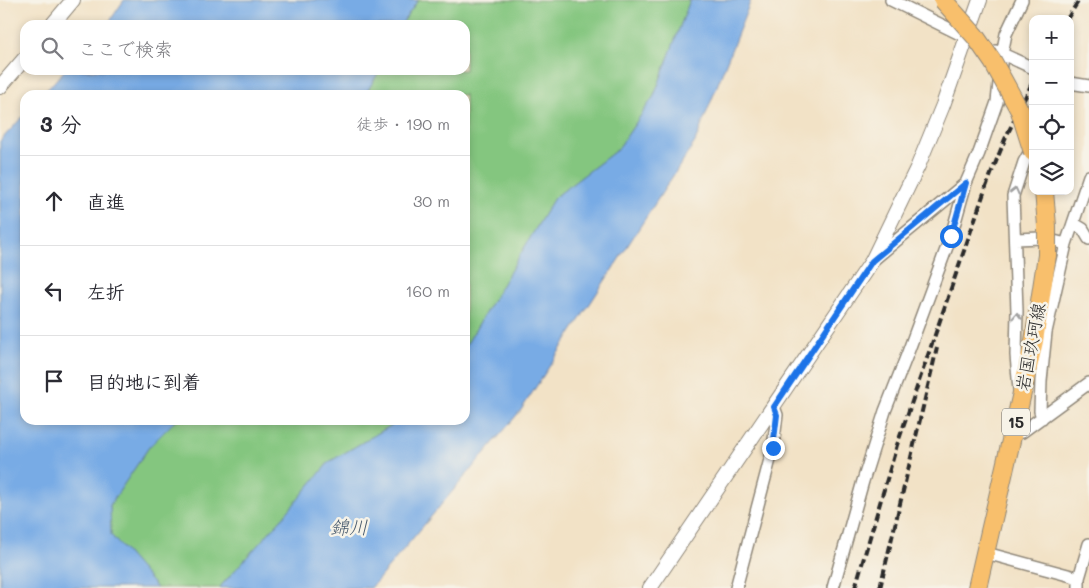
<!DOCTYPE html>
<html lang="ja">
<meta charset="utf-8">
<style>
:root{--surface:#fff;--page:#f7f7f7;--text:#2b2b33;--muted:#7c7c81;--line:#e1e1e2}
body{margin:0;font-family:Mali,"Klee One",sans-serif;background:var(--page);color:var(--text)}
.controls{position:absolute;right:15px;top:15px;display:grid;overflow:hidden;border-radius:10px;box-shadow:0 2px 8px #0003}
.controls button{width:45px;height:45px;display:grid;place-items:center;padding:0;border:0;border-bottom:1px solid var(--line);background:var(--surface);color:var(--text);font:25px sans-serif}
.stop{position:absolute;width:15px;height:15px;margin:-11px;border:4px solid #1a73e8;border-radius:50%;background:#fff}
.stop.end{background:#1a73e8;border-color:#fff;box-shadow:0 1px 5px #0008}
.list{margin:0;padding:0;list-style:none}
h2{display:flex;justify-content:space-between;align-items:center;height:65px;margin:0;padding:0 20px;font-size:21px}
h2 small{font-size:16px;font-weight:400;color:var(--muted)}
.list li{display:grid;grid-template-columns:32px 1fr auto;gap:15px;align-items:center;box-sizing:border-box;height:90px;padding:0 20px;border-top:1px solid var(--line)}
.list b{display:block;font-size:19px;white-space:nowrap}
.list em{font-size:16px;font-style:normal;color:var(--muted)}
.icon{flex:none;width:28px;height:28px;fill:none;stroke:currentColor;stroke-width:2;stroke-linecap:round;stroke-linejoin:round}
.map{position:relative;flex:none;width:1089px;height:588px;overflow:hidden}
.search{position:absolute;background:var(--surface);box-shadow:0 2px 8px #0003;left:20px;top:20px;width:450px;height:55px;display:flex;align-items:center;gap:12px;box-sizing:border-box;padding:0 18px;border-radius:15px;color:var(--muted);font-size:19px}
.panel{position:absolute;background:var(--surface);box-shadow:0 2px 8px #0003;left:20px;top:90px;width:450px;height:335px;border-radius:15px}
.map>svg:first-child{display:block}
.green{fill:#84c67f;stroke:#587855}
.water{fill:#78abe5;stroke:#526b88}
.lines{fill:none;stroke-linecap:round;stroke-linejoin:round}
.minor-casing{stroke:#8e8678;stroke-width:14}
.tertiary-casing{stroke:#8e8678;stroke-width:16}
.primary-casing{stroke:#8e8678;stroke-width:20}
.minor{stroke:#fff;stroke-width:11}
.tertiary{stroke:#fff;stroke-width:14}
.primary{stroke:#f8bf6c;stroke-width:18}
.rail{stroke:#2b2b2b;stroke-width:4;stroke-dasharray:8 4;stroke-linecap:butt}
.primary-bridge-casing{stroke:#8e8678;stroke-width:20;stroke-linecap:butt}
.primary-bridge{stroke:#f8bf6c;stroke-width:18}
.oneway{stroke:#a0a0a0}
.route{stroke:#1a73e8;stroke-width:6}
.labels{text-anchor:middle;stroke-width:5;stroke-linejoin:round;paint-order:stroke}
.shield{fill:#f7f3e8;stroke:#686764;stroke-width:1}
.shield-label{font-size:16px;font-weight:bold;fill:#2b2b2b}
.street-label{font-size:18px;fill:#2b2b2b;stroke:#f7f3e8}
.water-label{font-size:19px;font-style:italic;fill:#46586c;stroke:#f7f3e8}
</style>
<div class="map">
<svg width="1089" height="588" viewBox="0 0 1089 588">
<rect width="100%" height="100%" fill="#f7f3e8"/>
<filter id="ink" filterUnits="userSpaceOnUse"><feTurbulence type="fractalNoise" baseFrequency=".02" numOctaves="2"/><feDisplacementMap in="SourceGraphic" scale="10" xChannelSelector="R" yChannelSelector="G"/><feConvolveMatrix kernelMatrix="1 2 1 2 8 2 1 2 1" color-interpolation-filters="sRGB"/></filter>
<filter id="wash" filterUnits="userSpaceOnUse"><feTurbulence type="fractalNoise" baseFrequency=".0096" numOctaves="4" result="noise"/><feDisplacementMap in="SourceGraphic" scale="20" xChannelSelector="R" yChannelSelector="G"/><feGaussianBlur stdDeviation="1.12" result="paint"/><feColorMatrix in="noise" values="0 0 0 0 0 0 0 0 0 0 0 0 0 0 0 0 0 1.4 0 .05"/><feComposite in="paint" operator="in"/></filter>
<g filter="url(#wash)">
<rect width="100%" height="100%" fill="#f2e2c6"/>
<path class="green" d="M418,0H690L654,96L618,149L554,198L465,347V95H365L380,70H465V25H401Z
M176,420H396L392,425L329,462L285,515L219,588H157L111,535L110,505L149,447Z"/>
<path class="water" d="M124,0H418L401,25H107Z
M690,0H751L695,142L521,410L371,588H219L285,515L329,462L392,425L396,420H465V347L554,198L618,149L654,96Z
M65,70H380L365,95H42Z
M25,114V420H176L149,447L110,505L111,535L157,588H0V141Z"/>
</g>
<g filter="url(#ink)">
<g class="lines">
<g class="minor-casing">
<path id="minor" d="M891,0L974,41
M996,51L1033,68
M1070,83L1089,86
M1073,223L1083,229L1089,239
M1015,239L1042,238L1066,244
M873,260L966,183
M1019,390L1016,355L1017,311L1013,196L1024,162L1033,146
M1042,418L1040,411L1041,381L1046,332L1066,244L1089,176
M1013,433L1022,432L1089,383
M986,553L1079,578
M736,588L773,448L777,415L774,407
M833,588L863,481L885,411L907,355L951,236L966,183L979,153L997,102L1002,54L1006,34L1022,0
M1079,588V578L1089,544"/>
</g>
<g class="tertiary-casing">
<path id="tertiary" d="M52,25L73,0
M0,87L25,58
M650,588L872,261L918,166L943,105L980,0"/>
</g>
<g class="primary-casing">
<path id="primary" d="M977,588L1034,341L1047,255"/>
</g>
<use href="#minor" class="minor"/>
<use href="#tertiary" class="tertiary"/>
<use href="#primary" class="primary"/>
<path class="rail" d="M1067,19L1079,0
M855,588L897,445L986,187L1005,139L1033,81
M880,588L937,348"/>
<g class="primary-bridge-casing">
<path id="primary-bridge" d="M943,0L975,36L993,62L1020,111L1033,152
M1044,191L1047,226V255"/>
</g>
<use href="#primary-bridge" class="primary-bridge"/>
</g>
<defs><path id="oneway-chevron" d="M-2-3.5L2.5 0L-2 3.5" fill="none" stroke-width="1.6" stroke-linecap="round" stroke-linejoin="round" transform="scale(1.25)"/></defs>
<g class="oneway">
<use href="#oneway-chevron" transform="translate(1015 191) rotate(-76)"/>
<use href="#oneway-chevron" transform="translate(1017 316) rotate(-89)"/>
</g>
</g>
<g class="lines" filter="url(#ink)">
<path class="route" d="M773,448L777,415L774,407L872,261L966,183L951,236"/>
</g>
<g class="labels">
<rect class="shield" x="1002" y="408.5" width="28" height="27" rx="4"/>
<g class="shield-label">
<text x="1016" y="428">15</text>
</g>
<g class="street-label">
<text transform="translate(1031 347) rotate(-79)" y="6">岩国玖珂線</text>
</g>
<g class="water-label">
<text x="349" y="534">錦川</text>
</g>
</g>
</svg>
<div class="controls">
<button>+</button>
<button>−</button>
<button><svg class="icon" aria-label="locate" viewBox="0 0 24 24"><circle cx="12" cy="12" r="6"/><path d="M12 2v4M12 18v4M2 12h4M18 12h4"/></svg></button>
<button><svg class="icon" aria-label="layers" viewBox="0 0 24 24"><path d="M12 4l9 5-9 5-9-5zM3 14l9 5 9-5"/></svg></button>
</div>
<div class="stop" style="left:951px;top:236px"></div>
<div class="stop end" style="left:773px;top:448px"></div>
<div class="search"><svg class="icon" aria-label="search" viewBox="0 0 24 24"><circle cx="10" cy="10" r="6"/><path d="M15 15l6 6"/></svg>ここで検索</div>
<section class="panel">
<h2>3 分<small>徒歩 · 190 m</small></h2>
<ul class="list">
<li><svg class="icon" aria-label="ahead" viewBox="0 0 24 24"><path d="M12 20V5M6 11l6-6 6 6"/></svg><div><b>直進</b></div><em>30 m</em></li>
<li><svg class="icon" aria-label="left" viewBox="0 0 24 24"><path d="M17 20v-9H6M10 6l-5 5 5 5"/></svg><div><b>左折</b></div><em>160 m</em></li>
<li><svg class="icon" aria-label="arrive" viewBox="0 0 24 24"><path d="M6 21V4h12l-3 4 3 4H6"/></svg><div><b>目的地に到着</b></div></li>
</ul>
</section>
</div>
